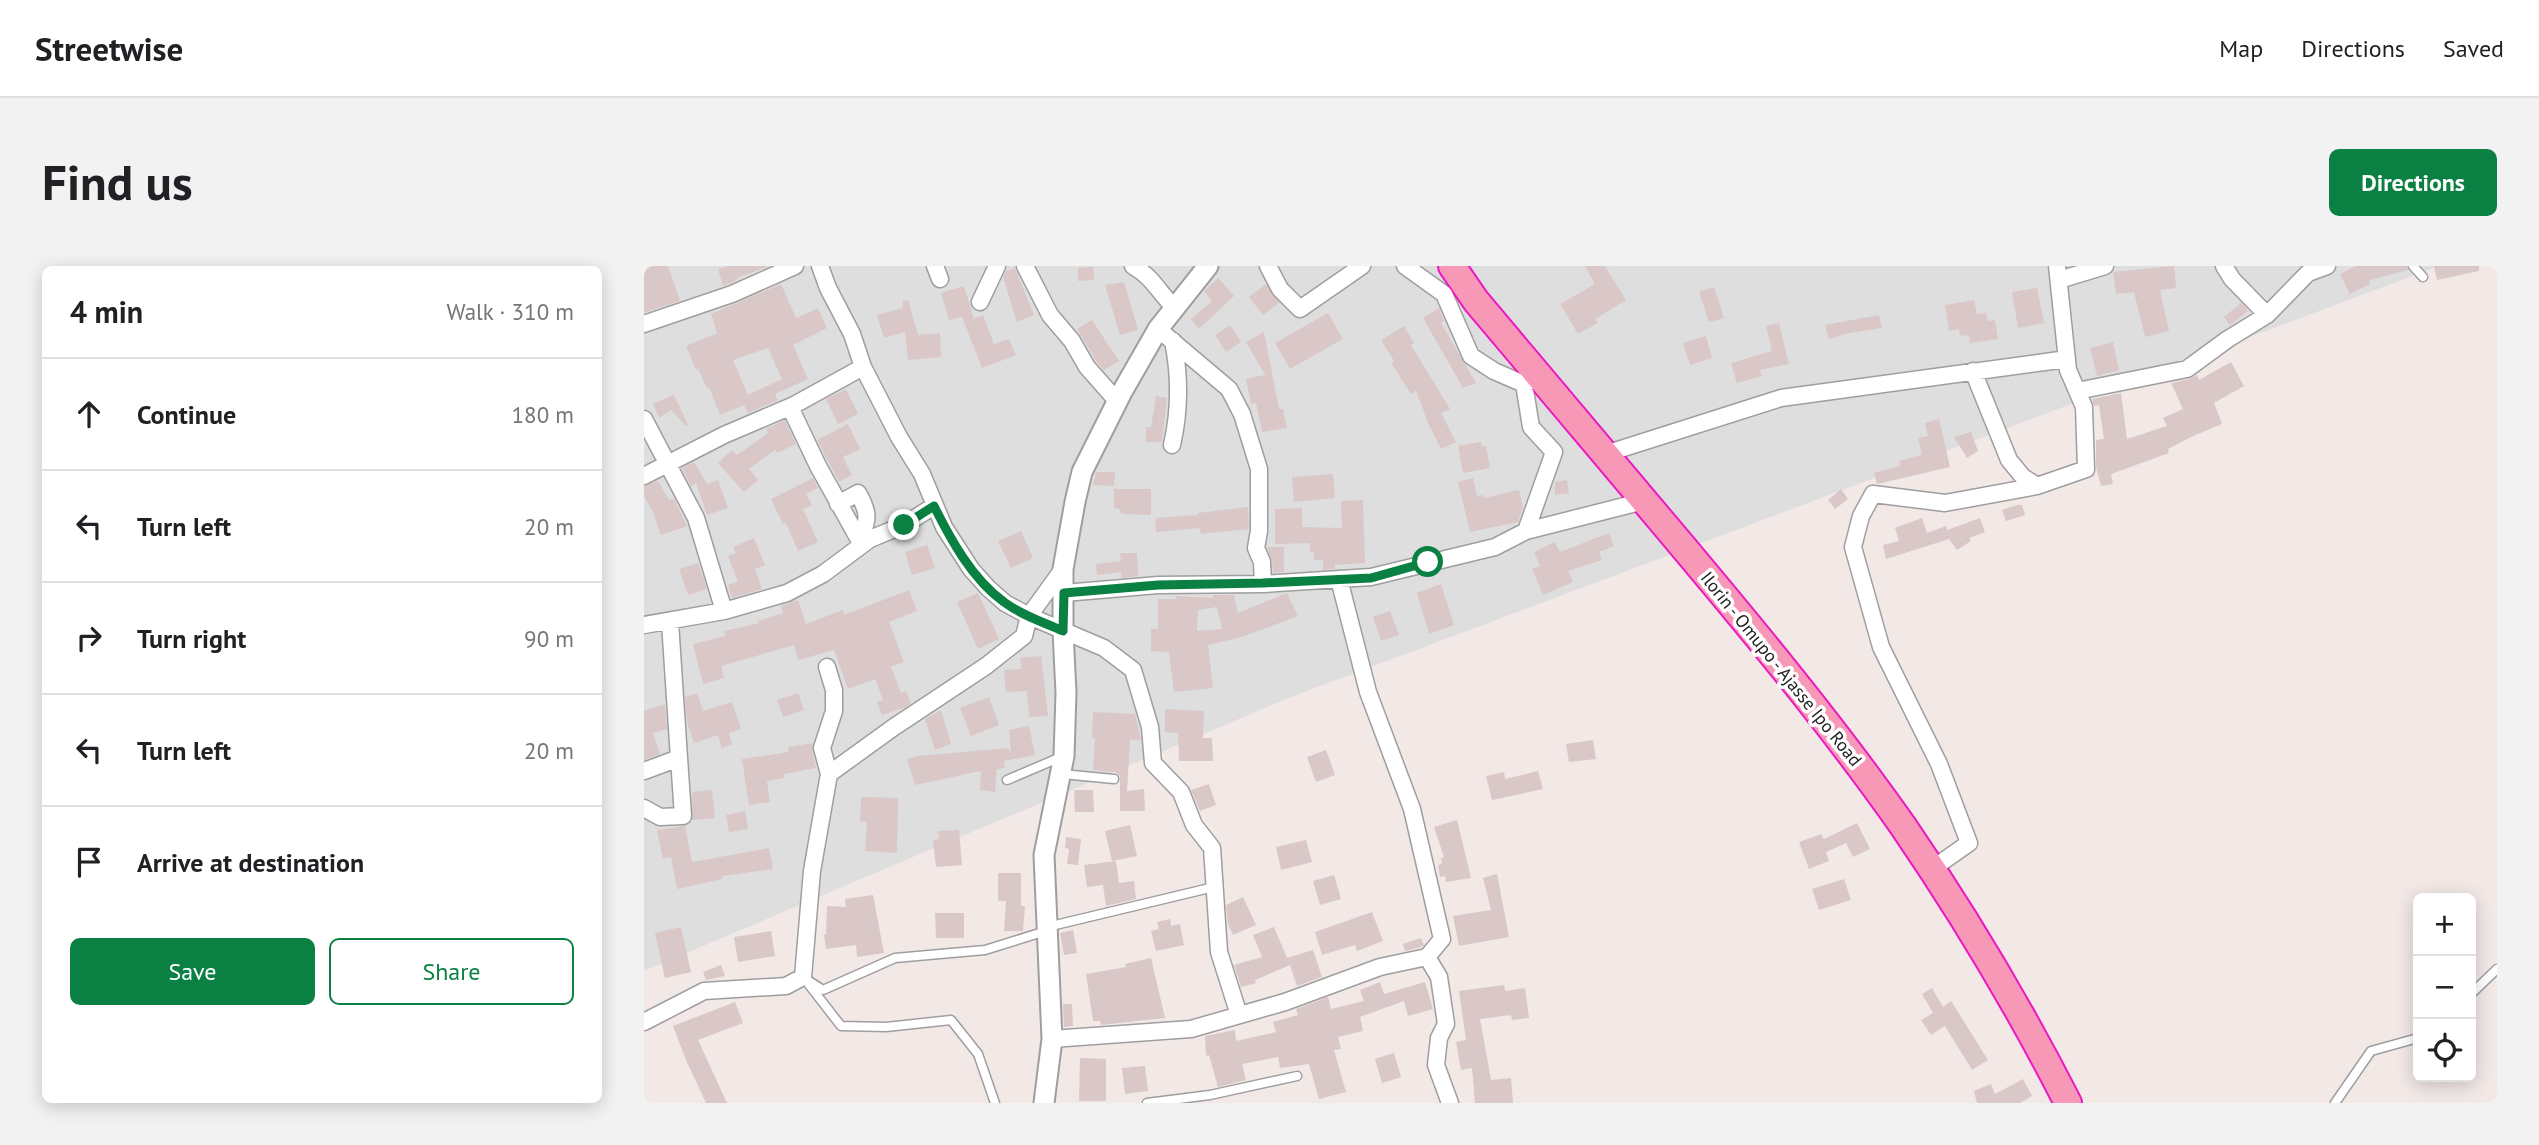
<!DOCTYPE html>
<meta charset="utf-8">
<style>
:root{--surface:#fff;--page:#f2f2f2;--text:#202124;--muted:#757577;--line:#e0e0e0;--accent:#0b8043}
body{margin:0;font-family:"PT Sans",sans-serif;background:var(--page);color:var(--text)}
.controls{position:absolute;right:21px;bottom:21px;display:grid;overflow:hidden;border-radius:10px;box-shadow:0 4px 18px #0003}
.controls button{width:63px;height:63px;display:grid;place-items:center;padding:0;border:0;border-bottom:2px solid var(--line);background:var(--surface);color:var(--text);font:35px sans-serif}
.stop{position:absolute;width:21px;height:21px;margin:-16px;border:5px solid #0b8043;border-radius:50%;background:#fff}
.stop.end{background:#0b8043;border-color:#fff;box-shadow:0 2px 7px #0008}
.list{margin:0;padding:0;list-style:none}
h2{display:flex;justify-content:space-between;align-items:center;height:91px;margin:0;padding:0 28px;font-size:30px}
h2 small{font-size:23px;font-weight:400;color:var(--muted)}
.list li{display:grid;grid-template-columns:46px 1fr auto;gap:21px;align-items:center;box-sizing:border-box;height:112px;padding:0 28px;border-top:2px solid var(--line)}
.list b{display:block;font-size:26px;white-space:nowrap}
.list em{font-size:23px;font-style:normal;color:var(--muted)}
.actions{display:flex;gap:14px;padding:21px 28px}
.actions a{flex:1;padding:16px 0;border:2px solid var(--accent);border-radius:10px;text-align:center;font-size:24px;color:var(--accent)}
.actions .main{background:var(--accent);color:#fff}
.icon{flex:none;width:38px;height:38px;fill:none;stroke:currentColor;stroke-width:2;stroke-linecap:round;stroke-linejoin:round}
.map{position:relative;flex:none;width:1853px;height:837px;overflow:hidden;border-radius:10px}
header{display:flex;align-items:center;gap:42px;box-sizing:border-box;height:98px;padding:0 35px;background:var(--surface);border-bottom:2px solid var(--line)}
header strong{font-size:33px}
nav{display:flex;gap:38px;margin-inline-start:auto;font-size:24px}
.intro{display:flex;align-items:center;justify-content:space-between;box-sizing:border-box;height:168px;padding:0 42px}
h1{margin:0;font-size:49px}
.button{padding:18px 32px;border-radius:10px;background:var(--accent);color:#fff;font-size:24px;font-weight:700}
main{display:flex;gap:42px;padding:0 42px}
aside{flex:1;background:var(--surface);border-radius:10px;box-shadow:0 4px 18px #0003}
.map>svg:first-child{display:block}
.residential{fill:#dfdedf}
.building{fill:#dac7c7;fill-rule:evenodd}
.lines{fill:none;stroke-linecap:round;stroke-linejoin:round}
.service-casing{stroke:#9e9e9e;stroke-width:11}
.minor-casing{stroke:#9e9e9e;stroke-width:19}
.tertiary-casing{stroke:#9e9e9e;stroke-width:23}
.trunk-casing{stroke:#ec19c3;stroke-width:30}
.service{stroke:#fff;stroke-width:8}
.minor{stroke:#fff;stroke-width:16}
.tertiary{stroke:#fff;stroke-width:19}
.trunk{stroke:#f799b6;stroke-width:26}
.route{stroke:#0b8043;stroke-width:9}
.labels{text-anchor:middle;stroke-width:7;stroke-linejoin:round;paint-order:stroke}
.street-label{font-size:18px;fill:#212121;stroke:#fff}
</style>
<header>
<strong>Streetwise</strong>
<nav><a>Map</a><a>Directions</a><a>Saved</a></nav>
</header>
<div class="intro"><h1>Find us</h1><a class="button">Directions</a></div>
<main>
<aside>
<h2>4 min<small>Walk · 310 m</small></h2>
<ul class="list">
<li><svg class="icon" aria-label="ahead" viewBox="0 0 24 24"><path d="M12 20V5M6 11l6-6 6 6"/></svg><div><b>Continue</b></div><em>180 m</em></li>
<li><svg class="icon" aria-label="left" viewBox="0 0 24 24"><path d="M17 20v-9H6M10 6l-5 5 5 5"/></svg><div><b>Turn left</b></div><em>20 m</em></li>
<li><svg class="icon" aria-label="right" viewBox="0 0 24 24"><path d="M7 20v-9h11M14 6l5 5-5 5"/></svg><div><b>Turn right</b></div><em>90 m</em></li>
<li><svg class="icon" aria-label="left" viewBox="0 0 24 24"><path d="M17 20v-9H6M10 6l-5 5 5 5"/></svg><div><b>Turn left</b></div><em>20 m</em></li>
<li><svg class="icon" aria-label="arrive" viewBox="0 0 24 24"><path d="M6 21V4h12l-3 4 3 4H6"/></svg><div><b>Arrive at destination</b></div></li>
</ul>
<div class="actions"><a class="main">Save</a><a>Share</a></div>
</aside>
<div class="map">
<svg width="1853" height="837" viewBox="0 0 1853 837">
<rect width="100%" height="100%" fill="#f2e9e7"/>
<path class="residential" d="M0,0H1795L647,431L0,705Z"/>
<path class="building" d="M0,0H24L36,35L0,47Z
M85,0H123V1L93,12V14L79,20L74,3Z
M941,0H961L982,34L951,53L954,57L934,68L916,38L951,18Z
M1530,0L1532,22L1516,24L1525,65L1501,71L1490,26L1472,28L1469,6Z
M1712,0H1763L1764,4L1725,14L1726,18L1706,28L1696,8Z
M1790,0H1835V5L1793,14Z
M449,1L450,14L434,15V2Z
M371,2L390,49L373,56L359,11L362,5Z
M574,12L590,30L555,63L547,53L568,35L560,25Z
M480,16L494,64L476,69L461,19Z
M137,18L152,52L174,42L183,62L149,79L164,113L131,128L134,134L104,147L100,139L76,149L65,121L63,122L54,103L52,104L42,80L73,67L67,48ZM124,82L138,113L104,129L89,94Z
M622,18L635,37L619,49L605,31Z
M320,20L330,53L339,49L350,78L365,73L372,89L338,102L318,51L305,54L297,27Z
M1070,21L1080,52L1065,56L1055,26Z
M1393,22L1400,57L1374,62L1368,26Z
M264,34L274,69L296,67L297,91L264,94L261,66L240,72L233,49L259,42V35Z
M1330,34L1333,48L1342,47L1344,55L1351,54L1354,73L1326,77L1325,69L1316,70L1315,63L1305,65L1301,39Z
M1597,37L1604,45L1586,59L1580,51Z
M795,42L800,55L797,57L832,117L819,122L779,52Z
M684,47L699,73L646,103L631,77Z
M1235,49L1238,62L1205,67L1185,73L1181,59Z
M448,54L475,95L460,104L452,95L433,63Z
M1135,57L1145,98L1116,104L1118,110L1093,117L1087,97L1128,85L1122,60Z
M586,59L597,76L582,86L571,69Z
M760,60L770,77L767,79L806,143L797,147L812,176L797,183L784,157L772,125L767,128L747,97L750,95L737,74Z
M620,66L635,143H639L643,162L618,166L612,137L607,138L602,113L621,109L602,76Z
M1062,70L1068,92L1046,99L1039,77Z
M1469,76L1475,104L1453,110L1446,82Z
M1587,96L1600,120L1570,137L1578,158L1549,170L1524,183L1525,187L1467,208L1469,218L1457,220L1452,201V174L1460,173L1455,139L1450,140L1448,133L1477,127L1483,173L1523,160L1519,152L1539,143L1527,117L1545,113L1553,109L1555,114Z
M202,123L214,148L194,158L182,133Z
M30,129L44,159L42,160L27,144L15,152L9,138Z
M512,130L523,132L518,176H502V161H507Z
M1295,153L1306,201L1233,218L1230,207L1256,200L1255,195L1278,189L1274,172L1284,170L1281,157Z
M141,154L152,178L133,187L131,184L105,203L114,214L100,226L74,197L88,184L93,189L124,167L122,163Z
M204,158L216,183L199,191L208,209L195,216L173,174Z
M1327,166L1334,185L1323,192L1310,171Z
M837,176L838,180H842L846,202L819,207L814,180Z
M50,196L63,218L74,214L84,242L63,249L52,217L47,220L38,202Z
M452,206H471L470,220L449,219Z
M689,208L691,232L650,236L648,211Z
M169,212L174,222L162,228L168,239L159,243L174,276L154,285L142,257L139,258L127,233Z
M829,212L833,230L839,229L840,232L875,224L879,241L874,256L826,266L814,216Z
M923,214L925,227L911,229V216Z
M14,215L25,234L30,233L43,260L17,269L9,246L0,230V220Z
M470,223H507V249L477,248L476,243L470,242Z
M1197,223L1204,233L1191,243L1184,234Z
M719,234L721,297L691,299V303L679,304V294H670V287L666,286V277L631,278V243L658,242V261L698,262L697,235Z
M1373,239H1378L1381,249L1362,255L1358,244Z
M604,241L605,263L557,268L556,262L512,266L511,252L554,249V247Z
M1278,252L1283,267L1302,260L1303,264L1336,252L1341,266L1325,272L1327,275L1313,284L1305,273L1242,293L1239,279L1255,275L1251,262Z
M377,265L389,292L367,302L354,275Z
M965,267L970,280L955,286L958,294L924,305L929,316L899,329L888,303L896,300L890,286L911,276L916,286Z
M110,272L121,299L111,303L118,323L88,332L84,319L94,316L84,290L92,287L89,281Z
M283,279L291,302L268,309L261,286Z
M623,281H640V306L629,307L628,295Z
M476,287H493L494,310L478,312L477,306L453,309L452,298L477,295Z
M54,297L63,323L44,329L35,303Z
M797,318L810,359L785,368L773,327Z
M265,324L273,345L245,356L260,396L247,401L257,427L262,425L267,437L262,441L238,449L233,436L239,434L231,413L204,423L190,384L154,394L150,379L77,400L80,412L59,418L49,378L81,370L80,365L115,357L114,355L139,347L137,340L154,334L162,358L199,344L200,349Z
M334,327L355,373L334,383L313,336Z
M643,327L654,350L598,371L564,379L569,422L530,426L525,386L507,385V363H514V333H532V330L569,332V329H590L594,347ZM573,341L578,363L553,365L554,344Z
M746,345L755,369L737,375L729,351Z
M397,390L404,450L385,451L383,425L362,426L360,404L377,403L376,392Z
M53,427L59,445L88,436L97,463L85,467L88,478L78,482L74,469L50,477L43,456L41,431Z
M154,427L160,444L139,451L133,434Z
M345,431L355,459L327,470L316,442Z
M21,438L23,463L9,467L16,488L0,494V445Z
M521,443L560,445L559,472H568L569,495H535L534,467L521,466Z
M297,444L307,478L291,484L281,453Z
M449,446L491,448L497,474H486L483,525L500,523L501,545H476V510L471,506L449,504L451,472H448Z
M385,460L391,489L360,495L361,502L353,503L351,526L336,524L337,505L271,519L263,493L274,490L364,482L367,488L365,464Z
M949,474L952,493L925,496L922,478Z
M169,477L168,485L172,502L140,508V512L123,515L126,536L105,539L98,493L145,486L144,481Z
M682,484L691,509L672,516L663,491Z
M894,505L899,523L848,534L842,510L860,506L861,513Z
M565,518L572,539L556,545L547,524Z
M68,524L71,552L48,554V526Z
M430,524H449L450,546H431Z
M217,531L254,532L253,587L221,585L223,556L216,555Z
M101,545L104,563L85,566L82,549Z
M813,554L827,612L802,616L801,610L796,611L794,599L798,598L797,592L800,591L790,561Z
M1213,557L1226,583L1209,591L1202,577L1182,586L1185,595L1165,603L1155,576L1177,568L1180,573Z
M486,559L493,590L468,595L461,565Z
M41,560L48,596L125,582L129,603L78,610L79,613L33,623L27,591L19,593L13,564Z
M315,564L318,599L292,601L289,574L295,573L294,565Z
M422,571L437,573L434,599L423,598L425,583L421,582Z
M662,574L668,596L637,604L632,581Z
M472,595L475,617L490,615L492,633L462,640L459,619L443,621L440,599Z
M354,607H377V640H381L379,665H360L362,635H354Z
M853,608L865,671L815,680L809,650L847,644L839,612Z
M690,609L697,633L676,639L669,615Z
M1200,613L1207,634L1175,644L1168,623Z
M229,629L240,687L213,691L212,679L182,683L180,669L182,668L183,640L202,641L201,633Z
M599,631L612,659L589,669L584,658L582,639Z
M728,646L739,675L713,685L711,679L678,689L671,666Z
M291,647H320V672H292Z
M526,653L527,660L536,658L540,679L512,685L507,665L515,663L513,656Z
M37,661L47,706L21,712L11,667Z
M630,661L643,692L669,684L678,711L653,720L646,699L611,714L612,717L597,721L590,699L618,691L609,669Z
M429,664L433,687L420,689L416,667Z
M127,665L131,690L94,696L90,671Z
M777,672L780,679L777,681L761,685L759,678Z
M507,692L521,752L457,759L456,755H449L442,708L482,701L481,698Z
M77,699L81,710L62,714L59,706Z
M736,716L740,728L781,716L789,743L764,750L760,735L716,751L719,765L694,771L697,783L690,784L702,826L675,833L665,798L636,802L634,791L598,798L602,814L574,821L565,789L562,790L561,770L591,764L592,775L632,766L629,756L654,749L652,743L684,731L687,743L720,735L716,724Z
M860,719L861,725L881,722L885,752L868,754L867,749L836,753L847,814L867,812L869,837H831L828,802L817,804L812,776L822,774L815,725Z
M1288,722L1299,741L1307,735L1344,794L1328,804L1301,760L1287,769L1277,754L1289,747L1278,728Z
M91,736L99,757L54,774L83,837H62L42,794L29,760Z
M419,738H428L429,760L420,761Z
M750,787L757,811L738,817L731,793Z
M436,792L462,793V835H435Z
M501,800L504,825L481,828L478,802Z
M1379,813L1388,830L1376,837H1333L1330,825L1347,818L1351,828Z"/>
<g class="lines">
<g class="service-casing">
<path id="service" d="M1769,0L1779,11
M418,508L470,513
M363,514L417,491
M403,661L570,621
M159,711L197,760L242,761L307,754L334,788L351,837
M165,715L179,724L251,692L341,684L402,665
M1827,728L1853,703
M503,837L566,829L653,810
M1691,837L1727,785L1774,772"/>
</g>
<g class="minor-casing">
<path id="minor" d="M291,0L296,13
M381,0L406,49L428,75L443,101L473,135
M489,0C510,12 514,26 531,42
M624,0L636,23L656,43L718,0
M761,0L800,28L827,90L850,105L880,118
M1580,0L1588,13L1623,49
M1415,14L1461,0
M336,36L353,0
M0,58L88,28L151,0
M1329,105L1365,194L1379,211L1393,220
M1433,125L1543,103L1584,73L1623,49L1664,7L1683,0
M146,141L174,200L218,279
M0,153L52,252L80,345
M528,179C536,144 536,110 529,75
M961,188L1137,132L1423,93
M0,210L80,169L150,139L219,101
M194,238L214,227C226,248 224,253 216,276
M882,265L910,186L887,161L880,118L897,111
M419,303L385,350L460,382L489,404L506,461L509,497L537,526L550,559L568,582L575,686L595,749
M695,313L724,426L768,543L798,673L783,691
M619,318L727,311L851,281L882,265L1000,235
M420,327L514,319L619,318L618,296L612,282L615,265V203L598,148L585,123L514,63
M0,359L80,345L143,327L179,308L226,273L260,259L290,240
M183,401L190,424V445L178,482L185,508
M0,505L35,492L26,356
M0,542L16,551L39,550L35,492
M1288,603L1325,577L1295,498L1237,381L1209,281L1217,250L1229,228L1301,237L1393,220L1442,203L1440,141L1424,104L1413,0
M0,756L60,725L142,720L159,711L168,605L185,508L250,461L342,400L380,370L385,350L361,337L344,322L327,303L300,261L278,208L255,171L219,101L208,68L184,22L176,0
M408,773L547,763L641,736L736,701L783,691L795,711L802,758L795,772L792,799L806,837"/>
</g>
<g class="tertiary-casing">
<path id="tertiary" d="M400,837L408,773L400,589L420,490L422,427L419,365V303L431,236L438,206L478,126L514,63L564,0"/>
</g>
<g class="trunk-casing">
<path id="trunk" d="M808,0L832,35C898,113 964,191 1030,270C1109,364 1188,459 1259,560C1320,649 1375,741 1424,837"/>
</g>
<use href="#service" class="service"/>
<use href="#minor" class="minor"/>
<use href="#tertiary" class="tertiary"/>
<use href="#trunk" class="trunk"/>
</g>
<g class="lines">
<path class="route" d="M260,259L290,240C307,274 328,313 360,336C377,349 399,356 419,365L420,327L514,319L619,317L727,312L784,296"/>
</g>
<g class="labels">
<g class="street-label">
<text transform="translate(1137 403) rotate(51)" y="6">Ilorin - Omupo - Ajasse Ipo Road</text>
</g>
</g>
</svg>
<div class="controls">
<button>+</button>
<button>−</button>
<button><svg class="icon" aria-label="locate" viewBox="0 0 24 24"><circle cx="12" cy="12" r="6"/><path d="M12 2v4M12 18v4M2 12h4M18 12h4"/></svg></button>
</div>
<div class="stop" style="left:784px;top:296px"></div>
<div class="stop end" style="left:260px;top:259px"></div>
</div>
</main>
